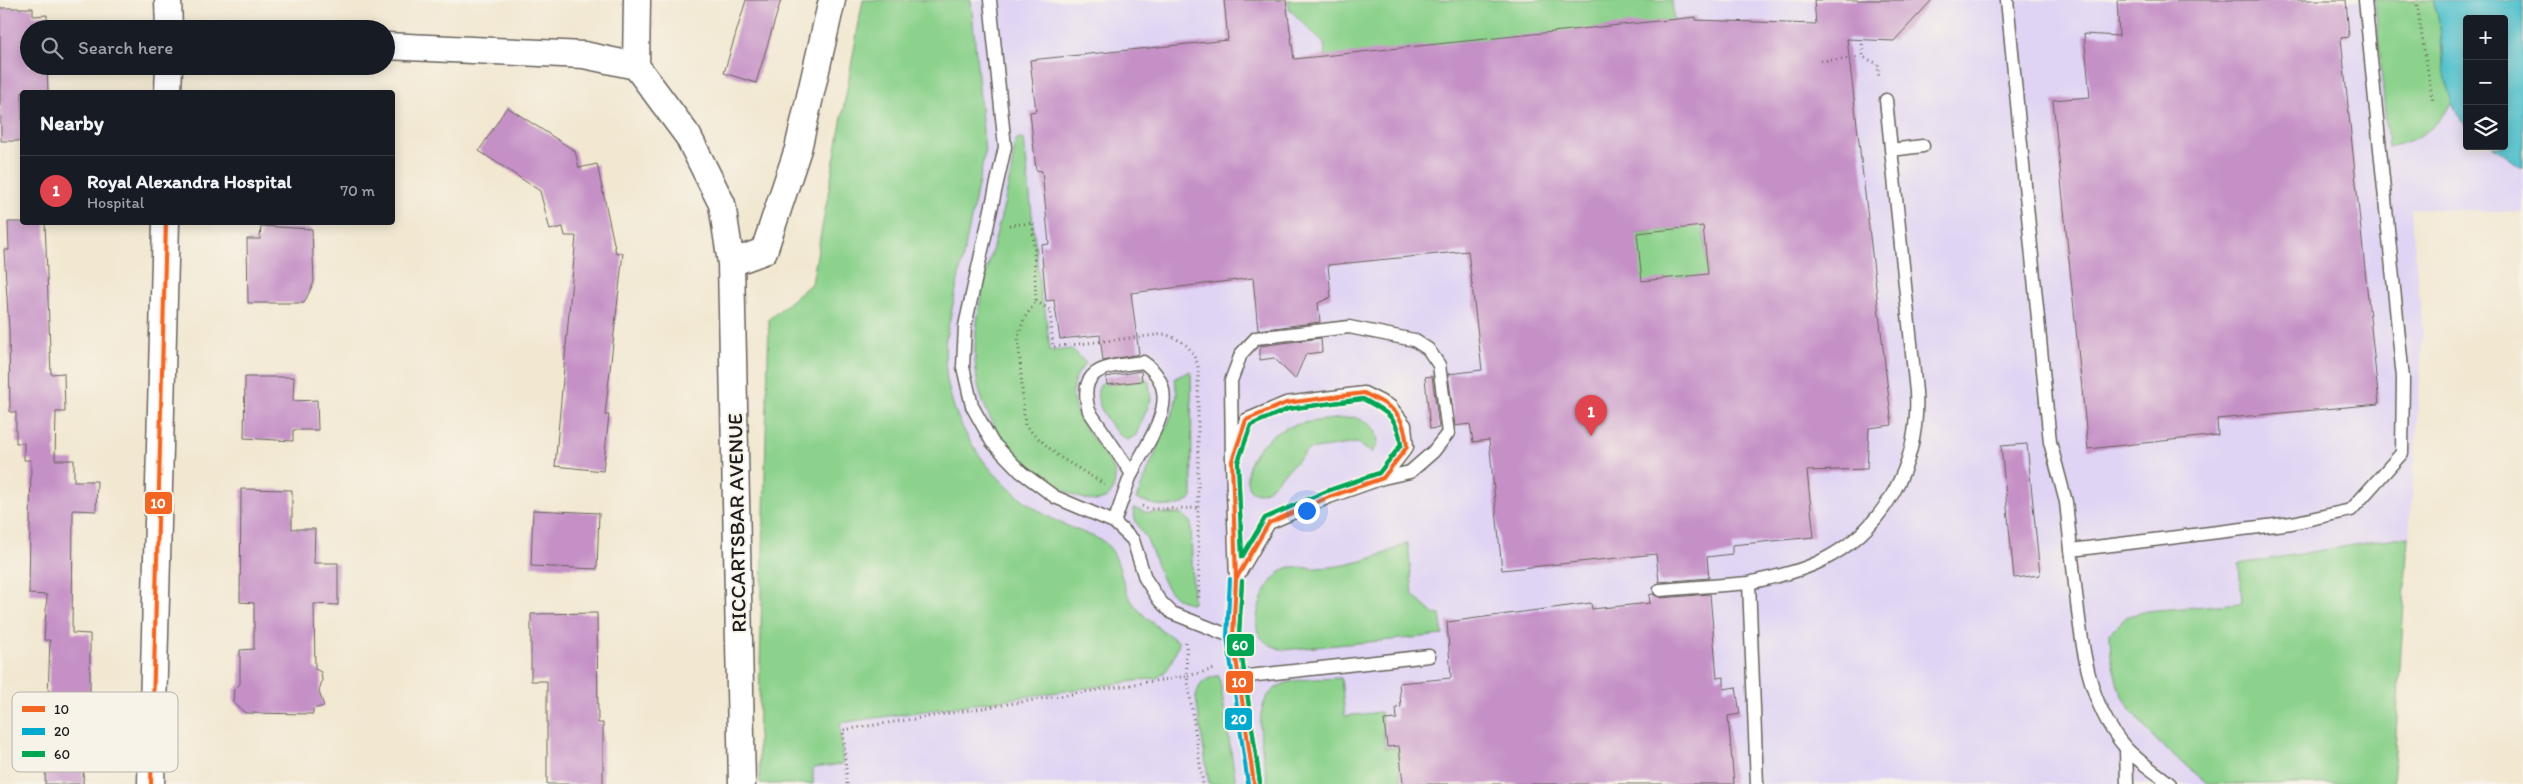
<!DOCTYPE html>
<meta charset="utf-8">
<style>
:root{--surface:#171b24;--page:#242831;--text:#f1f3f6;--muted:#9ea1a6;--line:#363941;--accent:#db2777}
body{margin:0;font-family:Itim,sans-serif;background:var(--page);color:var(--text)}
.controls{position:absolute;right:15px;top:15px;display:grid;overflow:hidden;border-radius:5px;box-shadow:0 2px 12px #0003}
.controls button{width:45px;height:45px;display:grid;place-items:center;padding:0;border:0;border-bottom:1px solid var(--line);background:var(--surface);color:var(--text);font:25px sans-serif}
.you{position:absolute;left:1306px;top:510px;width:18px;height:18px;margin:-12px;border:4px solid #fff;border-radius:50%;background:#1a73e8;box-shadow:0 0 0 8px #1a73e833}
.badge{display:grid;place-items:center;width:32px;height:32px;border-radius:50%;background:var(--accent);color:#fff;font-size:16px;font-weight:700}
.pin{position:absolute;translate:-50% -41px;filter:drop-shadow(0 1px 2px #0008)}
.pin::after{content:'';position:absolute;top:26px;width:18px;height:15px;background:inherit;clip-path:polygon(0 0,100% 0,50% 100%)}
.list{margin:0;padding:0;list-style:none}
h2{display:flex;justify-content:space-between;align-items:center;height:65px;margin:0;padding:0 20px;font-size:21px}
h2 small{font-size:16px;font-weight:400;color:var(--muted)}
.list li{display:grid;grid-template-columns:32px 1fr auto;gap:15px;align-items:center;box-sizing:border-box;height:70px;padding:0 20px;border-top:1px solid var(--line)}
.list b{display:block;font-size:19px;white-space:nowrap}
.list p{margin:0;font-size:16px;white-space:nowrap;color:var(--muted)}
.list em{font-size:16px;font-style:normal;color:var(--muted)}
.icon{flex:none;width:28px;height:28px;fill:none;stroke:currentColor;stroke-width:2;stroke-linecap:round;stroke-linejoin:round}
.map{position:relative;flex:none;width:2523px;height:784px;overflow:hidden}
.search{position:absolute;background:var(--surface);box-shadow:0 2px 12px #0003;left:20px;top:20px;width:375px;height:55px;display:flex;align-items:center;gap:12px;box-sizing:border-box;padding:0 18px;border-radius:28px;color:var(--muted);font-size:19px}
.panel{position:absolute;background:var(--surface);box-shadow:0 2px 12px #0003;left:20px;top:90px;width:375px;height:135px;border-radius:5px}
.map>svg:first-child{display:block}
.built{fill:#e0d4f4;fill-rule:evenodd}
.green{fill:#8cd28c;stroke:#547754}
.water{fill:#55c2ce;stroke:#386f75}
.building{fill:#c590c6;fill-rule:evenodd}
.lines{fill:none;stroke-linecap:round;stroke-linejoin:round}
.service-casing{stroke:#67635c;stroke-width:15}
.minor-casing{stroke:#67635c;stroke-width:29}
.path{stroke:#67635c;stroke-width:3;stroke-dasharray:1 4;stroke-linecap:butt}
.service{stroke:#fff;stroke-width:12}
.minor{stroke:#fff;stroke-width:26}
.bus-1-casing{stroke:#f7f3e8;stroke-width:8}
.bus-2-casing{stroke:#f7f3e8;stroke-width:8}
.bus-3-casing{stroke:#f7f3e8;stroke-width:8}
.bus-1{stroke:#f26522;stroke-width:4}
.bus-2{stroke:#00a9ce;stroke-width:4}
.bus-3{stroke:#00a651;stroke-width:4}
.labels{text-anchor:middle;stroke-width:4;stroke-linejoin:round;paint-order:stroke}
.street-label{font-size:21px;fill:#1c1c1c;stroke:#f7f3e8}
.key{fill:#f7f3e8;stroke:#b5b2ab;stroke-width:1}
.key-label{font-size:14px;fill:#1c1c1c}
.line-badge{stroke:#f7f3e8;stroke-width:2}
.badge-label{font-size:14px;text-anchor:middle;font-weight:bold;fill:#fff}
</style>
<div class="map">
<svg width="2523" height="784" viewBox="0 0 2523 784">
<rect width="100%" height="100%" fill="#f7f3e8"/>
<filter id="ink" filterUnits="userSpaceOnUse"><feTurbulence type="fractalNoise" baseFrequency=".02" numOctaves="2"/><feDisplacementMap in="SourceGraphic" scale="10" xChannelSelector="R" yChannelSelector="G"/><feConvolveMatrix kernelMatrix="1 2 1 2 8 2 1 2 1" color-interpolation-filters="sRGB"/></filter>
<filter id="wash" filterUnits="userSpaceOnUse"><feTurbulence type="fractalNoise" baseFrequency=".0096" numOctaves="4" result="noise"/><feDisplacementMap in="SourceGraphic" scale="20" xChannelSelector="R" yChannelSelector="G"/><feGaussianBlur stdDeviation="1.12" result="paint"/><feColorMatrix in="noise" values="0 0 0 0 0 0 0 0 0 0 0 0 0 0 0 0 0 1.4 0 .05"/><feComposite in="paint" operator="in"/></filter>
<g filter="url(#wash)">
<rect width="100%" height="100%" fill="#f2e8d2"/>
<path class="built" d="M863,0H2523V212L2411,208L2423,336L2392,784H760L758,745L769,319L812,283ZM2467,19H2504V146H2467Z"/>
<path class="green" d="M863,0H971L985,153L946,337C938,411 982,476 1044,514C1061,525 1084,532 1103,541C1120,555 1119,574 1127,593C1137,614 1160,629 1179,642C1174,656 1171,670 1157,678L840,723L843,764L813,768V784H760L758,745L769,319L812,283Z
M1288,0H1672L1675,37L1333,111L1324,44L1289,9Z
M2375,0H2433L2440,23L2442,56L2452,102C2434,130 2420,140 2388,147Z
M1691,114L1711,305L1689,276L1663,279L1644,307L1612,236L1672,229L1661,117Z
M1024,139L1041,299L1045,309L1050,351L1071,349L1086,363C1082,368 1077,374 1075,379C1062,415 1103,444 1115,473C1117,537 1034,473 1016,455C1000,439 987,415 980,393C959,316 1010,220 1015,140Z
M1191,371L1192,498C1179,512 1151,505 1136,499L1174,409L1177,395L1175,378Z
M1141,376L1149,382L1151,399L1136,435L1128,440C1113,436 1083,390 1106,381L1107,385L1141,381Z
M1352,417C1367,420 1378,427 1378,444L1372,453L1357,443L1308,450L1266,491L1259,493C1249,492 1247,486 1247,477C1247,464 1252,457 1260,447C1284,419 1317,422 1352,417Z
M1133,508L1148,513L1181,514L1191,523L1193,603C1162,602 1159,564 1148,542C1142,530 1133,522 1133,508Z
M2408,536L2393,784H2208L2158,742L2131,711L2118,686L2111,657L2110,633L2126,617L2146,611L2242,603L2239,564Z
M1408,543L1413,595L1434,614L1440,615L1443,635L1283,650C1267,644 1255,639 1257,619C1259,600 1269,577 1287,568C1295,565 1308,569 1317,568C1350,567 1379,557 1408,543Z
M1219,675L1236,784H1209L1196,698C1198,683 1205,679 1219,675Z
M1341,678L1345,716L1381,712L1385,748H1398L1401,784H1268C1264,752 1244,693 1290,682C1306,678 1325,679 1341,678Z"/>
<path class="water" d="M2433,0H2523V168L2492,146H2504V19H2467V126C2441,103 2445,53 2439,22C2438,15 2435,7 2433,0Z"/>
<g id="blocks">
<path class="building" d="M746,0H781L756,83L724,73Z
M1224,0H1286L1294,59L1696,17V20L1816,24L1814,0H1932L1894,41L1847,39L1892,425L1869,428L1867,469L1807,471L1814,537L1732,545V554L1707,557L1709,578L1659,582L1656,554L1502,570L1489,440L1473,442L1470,424L1455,426L1448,374L1482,370L1468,251L1328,265L1331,297L1318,303L1320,322L1258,330L1253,278L1131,293L1139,354L1103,361L1100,335L1060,339L1054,300L1046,301L1041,245L1049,244L1042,171L1036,170L1030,112L1036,111L1030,60L1228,40ZM1703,226L1708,274L1642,281L1637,233Z
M2117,0H2346L2349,37L2341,38L2379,404L2217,419L2218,435L2088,449L2053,100L2090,97L2084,34L2119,36Z
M0,8H33V16L47,15V29H29V66H47L48,92H22V141H1Z
M507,107L575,151L579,168L597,164L616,253H623L605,415H609L603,471L555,466L576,236H565L563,227L550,230L540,191L479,151Z
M8,222H45L51,374L64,373L65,412H56L55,460H74V481H97L96,511L73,510L72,633L90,634V718H86L83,784H45L50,640H44L47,595L29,594L31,460H24V443H16V412H10L9,329L4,250H9Z
M261,226L312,229L314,282L304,303H248L247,239H260Z
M1321,338L1322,352L1306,354L1295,379L1274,358L1260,360V346Z
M1141,371L1142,381L1107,385L1106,377Z
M1432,376L1439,428L1430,429L1425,377Z
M245,377H294L293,401L317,400L318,430H293V441L244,438Z
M2027,444L2040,575L2014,578L2001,446Z
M241,489L292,490V529H315L314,563H338V605L314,604L315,669L321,672L322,680L319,692L324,706L313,709V714L245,713L233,702L234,690L240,684V650L254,649V603L240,602Z
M533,510L599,513L597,569L531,566Z
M1653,594L1661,598L1710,594L1717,678L1724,677V689L1736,687L1740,714L1728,716L1734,784H1403L1399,746L1387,747L1384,720L1397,719L1396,708L1401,707L1399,683L1451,678L1447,622L1591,603L1592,609L1650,603L1649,595Z
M597,613L598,723H603V784H547V681H531V614Z"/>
</g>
</g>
<g filter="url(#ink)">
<use href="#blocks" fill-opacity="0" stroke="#67635c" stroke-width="1"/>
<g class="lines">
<g class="service-casing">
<path id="service" d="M990,0L1005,147L965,326L963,367L972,406L992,442L1021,472L1055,497L1114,522L1133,540L1145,578L1159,600L1172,613L1233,637
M2007,0L2050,442L2066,502L2071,550
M1891,150L1923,146
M1232,461L1231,381L1241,354L1256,338L1349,327L1414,340L1428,349L1439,365L1448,433L1433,452L1410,472L1383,478L1329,497L1269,523L1236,579
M1114,522C1120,507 1125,490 1131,475C1148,439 1188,393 1143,362C1110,367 1076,365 1089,411L1132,474
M1749,583C1773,577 1799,572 1821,561C1886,529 1920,462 1916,392L1886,100
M1660,590L1749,583L1757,784
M1239,677L1429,656
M2126,748L2127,784
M1254,784L1233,637L1236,579L1232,461L1246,420L1286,403L1364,393L1390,406L1405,425L1407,447L1383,478
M2170,784C2156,772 2137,761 2125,747C2079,694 2080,616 2071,550L2292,523L2351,510L2402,453L2403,378L2365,0"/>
</g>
<g class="minor-casing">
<path id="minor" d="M168,0L169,29
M637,0L636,66L688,136L722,204L731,263L742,784
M386,46L584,55L636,66
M168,92L169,66
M731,263L764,251L798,149L832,0
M151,784L166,222"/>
</g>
<path class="path" d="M2416,0L2433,103
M1862,39L1863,57L1878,64L1879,79
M1821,61L1863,57
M1009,225L1033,223L1036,301L1024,319L1018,337L1025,426L1058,456L1104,484
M1036,301L1050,310L1053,347L1165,334C1185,342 1190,345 1198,365V508
M1142,506L1148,509L1198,508L1199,600
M1186,642L1187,676L1215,669
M847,784L843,730L1187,676L1203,784"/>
<use href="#service" class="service"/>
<use href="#minor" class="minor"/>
<g class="bus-1-casing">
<path id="bus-1" d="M1364,393C1394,408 1404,412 1407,447L1383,478L1329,497L1269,523L1236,579L1232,461L1246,420L1286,403Z
M1236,579L1233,637L1254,784
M151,784L166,222"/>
</g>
<g class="bus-2-casing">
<path id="bus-2" d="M1363,399C1387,412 1398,417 1401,445L1379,473L1327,491L1265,518L1242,557L1238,462L1251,425L1288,409Z
M1230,579L1227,637L1248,784
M1242,581L1239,637L1260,783"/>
</g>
<g class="bus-3-casing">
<path id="bus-3" d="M1363,399C1387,412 1398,417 1401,445L1379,473L1327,491L1265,518L1242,557L1238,462L1251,425L1288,409Z
M1242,581L1239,637L1260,783"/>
</g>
<use href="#bus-1" class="bus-1"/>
<use href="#bus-2" class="bus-2"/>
<use href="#bus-3" class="bus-3"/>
</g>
</g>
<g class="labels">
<g class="street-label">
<text transform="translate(737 523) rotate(-91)" y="7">RICCARTSBAR AVENUE</text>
</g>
</g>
<rect x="12" y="692" width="166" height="80" rx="8" class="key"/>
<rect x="22" y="706" width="23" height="6" fill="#f26522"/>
<rect x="22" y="728" width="23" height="7" fill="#00a9ce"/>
<rect x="22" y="751" width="23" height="6" fill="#00a651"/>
<g class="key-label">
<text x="54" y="714">10</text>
<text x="54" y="736">20</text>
<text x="54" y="759">60</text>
</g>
<g class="line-badge">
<rect x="144" y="491" width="29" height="24" rx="5" fill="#f26522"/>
<rect x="1226" y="633" width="29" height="24" rx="5" fill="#00a651"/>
<rect x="1225" y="670" width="29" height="24" rx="5" fill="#f26522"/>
<rect x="1224" y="707" width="29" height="24" rx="5" fill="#00a9ce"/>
</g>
<g class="badge-label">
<text x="158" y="508">10</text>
<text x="1240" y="650">60</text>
<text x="1239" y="687">10</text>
<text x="1239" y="724">20</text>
</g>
</svg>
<div class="controls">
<button>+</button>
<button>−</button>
<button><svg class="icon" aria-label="layers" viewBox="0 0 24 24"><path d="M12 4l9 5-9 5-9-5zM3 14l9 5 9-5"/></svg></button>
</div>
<div class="you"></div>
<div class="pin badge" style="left:1591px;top:436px;background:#e0444e">1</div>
<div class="search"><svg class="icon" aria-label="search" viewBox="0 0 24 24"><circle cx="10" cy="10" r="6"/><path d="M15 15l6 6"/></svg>Search here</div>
<section class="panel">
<h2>Nearby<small></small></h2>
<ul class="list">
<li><span class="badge" style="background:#e0444e">1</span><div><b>Royal Alexandra Hospital</b><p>Hospital</p></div><em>70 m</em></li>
</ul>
</section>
</div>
